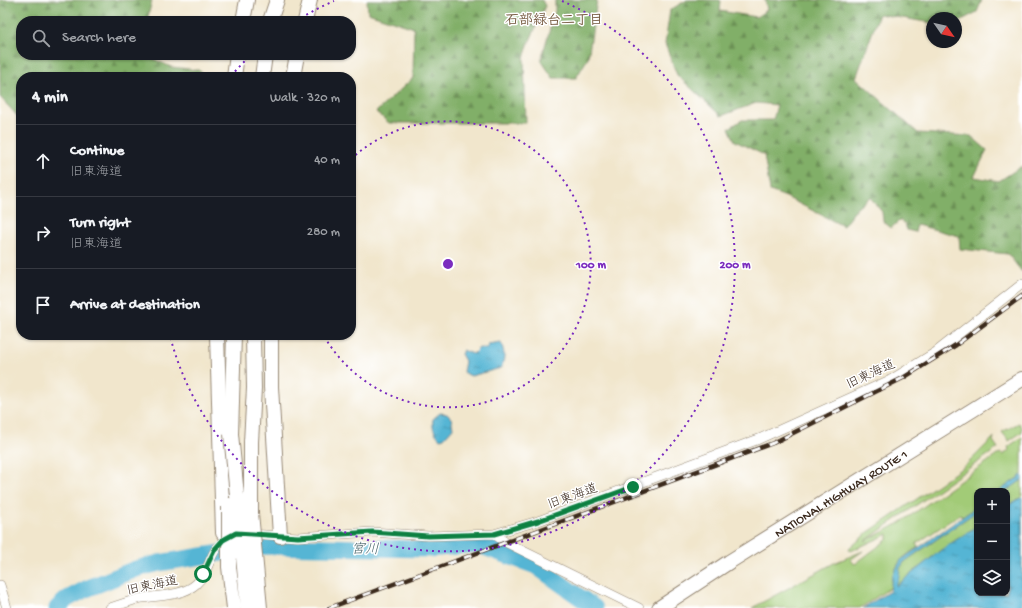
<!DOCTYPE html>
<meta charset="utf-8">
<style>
:root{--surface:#171b24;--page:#242831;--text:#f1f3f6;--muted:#9ea1a6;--line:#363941}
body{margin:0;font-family:"Gochi Hand","Klee One",sans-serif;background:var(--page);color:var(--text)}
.controls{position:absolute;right:12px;bottom:12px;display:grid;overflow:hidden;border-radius:8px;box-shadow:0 1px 3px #0004}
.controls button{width:36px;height:36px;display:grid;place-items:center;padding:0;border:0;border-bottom:1px solid var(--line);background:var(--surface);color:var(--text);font:20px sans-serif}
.compass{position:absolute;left:926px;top:12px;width:36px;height:36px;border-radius:50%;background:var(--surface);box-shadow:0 1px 3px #0004;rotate:124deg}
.stop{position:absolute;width:12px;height:12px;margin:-9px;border:3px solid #0b8043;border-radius:50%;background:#fff}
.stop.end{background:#0b8043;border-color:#fff;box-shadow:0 1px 4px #0008}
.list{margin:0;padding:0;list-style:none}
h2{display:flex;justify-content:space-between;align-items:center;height:52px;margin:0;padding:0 16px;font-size:17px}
h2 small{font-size:13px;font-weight:400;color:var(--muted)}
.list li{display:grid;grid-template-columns:26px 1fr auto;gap:12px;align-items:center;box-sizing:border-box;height:72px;padding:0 16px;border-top:1px solid var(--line)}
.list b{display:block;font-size:15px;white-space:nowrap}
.list p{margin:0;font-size:13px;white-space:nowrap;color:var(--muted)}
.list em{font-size:13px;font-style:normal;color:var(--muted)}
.icon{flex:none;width:22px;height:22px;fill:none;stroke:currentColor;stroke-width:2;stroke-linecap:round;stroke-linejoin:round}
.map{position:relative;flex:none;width:1022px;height:608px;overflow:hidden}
.search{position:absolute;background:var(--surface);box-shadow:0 1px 3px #0004;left:16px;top:16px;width:340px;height:44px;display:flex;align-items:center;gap:10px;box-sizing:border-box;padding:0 14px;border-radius:16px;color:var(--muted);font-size:15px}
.panel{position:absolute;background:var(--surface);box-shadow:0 1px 3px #0004;left:16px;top:72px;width:340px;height:268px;border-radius:16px}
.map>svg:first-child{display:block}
.grass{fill:#a2cb77;stroke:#6e7a4a}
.forest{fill:url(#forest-firs);stroke:#5e6c43}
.water{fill:url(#water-ripples);stroke:#487079}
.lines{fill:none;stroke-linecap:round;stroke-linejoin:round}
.river{stroke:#55b5d4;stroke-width:17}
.minor-casing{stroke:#968875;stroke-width:10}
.highway-casing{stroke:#968875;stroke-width:16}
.minor{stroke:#fff;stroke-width:9}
.highway{stroke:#fff;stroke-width:14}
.rail-casing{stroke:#3b2a1e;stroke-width:4.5}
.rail{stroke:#fff;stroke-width:3;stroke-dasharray:9;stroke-linecap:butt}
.highway-bridge-casing{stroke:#968875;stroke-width:16;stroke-linecap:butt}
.highway-bridge{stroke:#fff;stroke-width:14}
.route{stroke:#0b8043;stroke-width:5}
.ring{fill:none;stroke:#7b2cbf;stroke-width:2;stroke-dasharray:2 4}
.labels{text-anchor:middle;stroke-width:3;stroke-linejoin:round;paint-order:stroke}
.street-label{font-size:13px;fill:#3b2a1e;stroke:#fff}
.neighbourhood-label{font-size:14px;font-weight:bold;fill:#75593f;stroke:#fff}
.water-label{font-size:14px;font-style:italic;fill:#456267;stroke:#fff}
.centre{fill:#7b2cbf;stroke:#fff;stroke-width:2}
.ring-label{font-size:12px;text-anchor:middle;font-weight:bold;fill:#7b2cbf;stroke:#fff;stroke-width:3;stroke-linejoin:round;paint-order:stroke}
</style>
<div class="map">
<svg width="1022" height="608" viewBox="0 0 1022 608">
<defs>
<pattern id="forest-firs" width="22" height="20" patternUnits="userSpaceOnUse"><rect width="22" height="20" fill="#81af68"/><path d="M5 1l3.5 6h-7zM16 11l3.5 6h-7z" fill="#6b8f55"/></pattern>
<pattern id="water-ripples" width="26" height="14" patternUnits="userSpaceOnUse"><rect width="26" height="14" fill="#55b5d4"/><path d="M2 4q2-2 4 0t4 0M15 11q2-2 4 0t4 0" fill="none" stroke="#4893ab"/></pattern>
</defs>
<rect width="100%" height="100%" fill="#fff"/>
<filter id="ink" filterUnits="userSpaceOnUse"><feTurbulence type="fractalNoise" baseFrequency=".025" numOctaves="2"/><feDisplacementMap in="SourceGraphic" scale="8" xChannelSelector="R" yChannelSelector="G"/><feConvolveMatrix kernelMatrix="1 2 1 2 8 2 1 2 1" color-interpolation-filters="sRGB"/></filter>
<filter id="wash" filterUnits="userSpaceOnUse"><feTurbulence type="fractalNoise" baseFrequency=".012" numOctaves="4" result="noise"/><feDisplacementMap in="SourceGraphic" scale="16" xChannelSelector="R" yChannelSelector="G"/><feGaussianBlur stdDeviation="0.9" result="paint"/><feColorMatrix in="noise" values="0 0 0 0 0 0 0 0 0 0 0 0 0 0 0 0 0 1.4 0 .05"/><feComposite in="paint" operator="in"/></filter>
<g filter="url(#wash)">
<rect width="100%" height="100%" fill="#f1e6cc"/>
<path class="grass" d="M1019,423L1022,427V432L1009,441L1002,432Z
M994,437L993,441L998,448L865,541L900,523L1000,453L1003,455L1009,450L1008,447L1022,437V475L999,491H977V507L962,517L960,514L916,544L918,547C898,561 897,561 892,586L890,588L860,608H752L834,563L863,551L850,560L855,564L888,539V534L851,551L849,550L850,548L867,533L965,466Z
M1022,480V497L1007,506L1006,491Z
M977,511V526L941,550L896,586L900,568L904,562Z"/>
<path class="forest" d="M0,0H152L147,21H21V55H145L171,67L198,70L209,77H21V120L0,97Z
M367,0H542L545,6L528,45L524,58L526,123H389L376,112L413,78L414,28L368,13Z
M555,0H597L588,58L576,78H553L541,60L555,11Z
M687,0H719L721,1L720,11L756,17L767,10L765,0H982L977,12L956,23V18H932V23L879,14L856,78L918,133L971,136L987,150L974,177L999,181L1022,166V272L1008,254L960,249L959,236L917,225L915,232L907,230L905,224L900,220L891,228L883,221L882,212L870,197L857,208L843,226L786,197L770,191L764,155L735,141L729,128L742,120H773L777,105L756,103L721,116L677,75L665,44L670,10Z"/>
<path class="water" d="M501,343C505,353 505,358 501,368L471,376L463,372L465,361L461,354L463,350L473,354L479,348L487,349L488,345Z
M440,413L447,414L451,418L453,428L444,438L440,439C434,432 432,428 433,419Z
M1022,475V480L1006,491H999Z
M1022,497V608H863L890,591L892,576L901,560L977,507V511L904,562L900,568L899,577L896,586L941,550L977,526V593H1007V506Z"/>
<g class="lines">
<path class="river" d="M57,608L67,599L86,589L136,569L159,563L264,546L429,549L476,544L536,566L595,608"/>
</g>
</g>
<g filter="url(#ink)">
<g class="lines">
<g class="minor-casing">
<path id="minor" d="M249,534L298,537L372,532L428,536L494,534L538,521L759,439L892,379L936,352L1022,284
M494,534L505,542L639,608
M0,585L7,608
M110,608C119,605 128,602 137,599C155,595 182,597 196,584C213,569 206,549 232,535"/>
</g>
<g class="highway-casing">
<g id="highway">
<path d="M243,21L247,0"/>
<path d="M270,21L277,0"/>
<path d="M305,21L310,0"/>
<path d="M234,77L237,55"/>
<path d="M262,77L265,55"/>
<path d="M293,77L297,55"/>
<path d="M217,335L223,533"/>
<path d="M271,335V387L280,536"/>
<path d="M231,434L234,335"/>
<path d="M251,442L254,388L253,335"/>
<path id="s1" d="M659,608L729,562L1022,379"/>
</g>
</g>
<use href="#minor" class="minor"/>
<use href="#highway" class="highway"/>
<g class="rail-casing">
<path id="rail" d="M329,608L773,443L903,378L956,345L1022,296"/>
</g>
<use href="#rail" class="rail"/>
<g class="highway-bridge-casing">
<path id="highway-bridge" d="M231,434L248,608
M251,442V513L260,608
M229,505V567L234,608"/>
</g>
<use href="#highway-bridge" class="highway-bridge"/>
</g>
</g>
<g class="lines" filter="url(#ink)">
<path class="route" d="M203,574L215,549L223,540L236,533L298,537L372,532L428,536L494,534L538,521L633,487"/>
</g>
<g class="ring">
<path d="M351 159A143 143 0 1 1 324 336"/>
<path d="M231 76A287 287 0 0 1 250 56M296 21A287 287 0 0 1 334 1M562 1A287 287 0 1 1 170 336"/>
</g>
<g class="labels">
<g class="street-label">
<text transform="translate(870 373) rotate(-25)" y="5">旧東海道</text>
<text dy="5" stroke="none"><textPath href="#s1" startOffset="215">NATIONAL HIGHWAY ROUTE 1</textPath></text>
<text transform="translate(572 495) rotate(-20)" y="5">旧東海道</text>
<text transform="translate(152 584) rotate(-12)" y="5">旧東海道</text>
</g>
<g class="neighbourhood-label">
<text x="554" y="24">石部緑台二丁目</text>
</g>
<g class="water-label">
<text transform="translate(365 548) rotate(1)" y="5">宮川</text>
</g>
</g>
<circle cx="448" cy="264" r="6" class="centre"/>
<g class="ring-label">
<text x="591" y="268">100 m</text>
<text x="735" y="268">200 m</text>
</g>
</svg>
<div class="controls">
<button>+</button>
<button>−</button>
<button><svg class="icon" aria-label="layers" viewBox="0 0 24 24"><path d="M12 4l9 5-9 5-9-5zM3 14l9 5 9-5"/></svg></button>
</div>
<svg class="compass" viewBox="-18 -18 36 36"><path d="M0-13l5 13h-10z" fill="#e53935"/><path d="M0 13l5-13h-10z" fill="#9ea1a6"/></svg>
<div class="stop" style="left:203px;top:574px"></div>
<div class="stop end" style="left:633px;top:487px"></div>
<div class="search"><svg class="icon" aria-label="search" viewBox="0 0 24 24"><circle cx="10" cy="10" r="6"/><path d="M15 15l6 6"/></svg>Search here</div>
<section class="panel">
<h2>4 min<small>Walk · 320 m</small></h2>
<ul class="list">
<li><svg class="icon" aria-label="ahead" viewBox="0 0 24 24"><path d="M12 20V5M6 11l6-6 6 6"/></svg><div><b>Continue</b><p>旧東海道</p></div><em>40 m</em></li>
<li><svg class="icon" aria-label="right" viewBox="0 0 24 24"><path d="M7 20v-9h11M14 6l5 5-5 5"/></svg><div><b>Turn right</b><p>旧東海道</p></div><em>280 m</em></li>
<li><svg class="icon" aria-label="arrive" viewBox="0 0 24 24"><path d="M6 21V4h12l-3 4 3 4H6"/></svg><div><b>Arrive at destination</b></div></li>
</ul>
</section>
</div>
